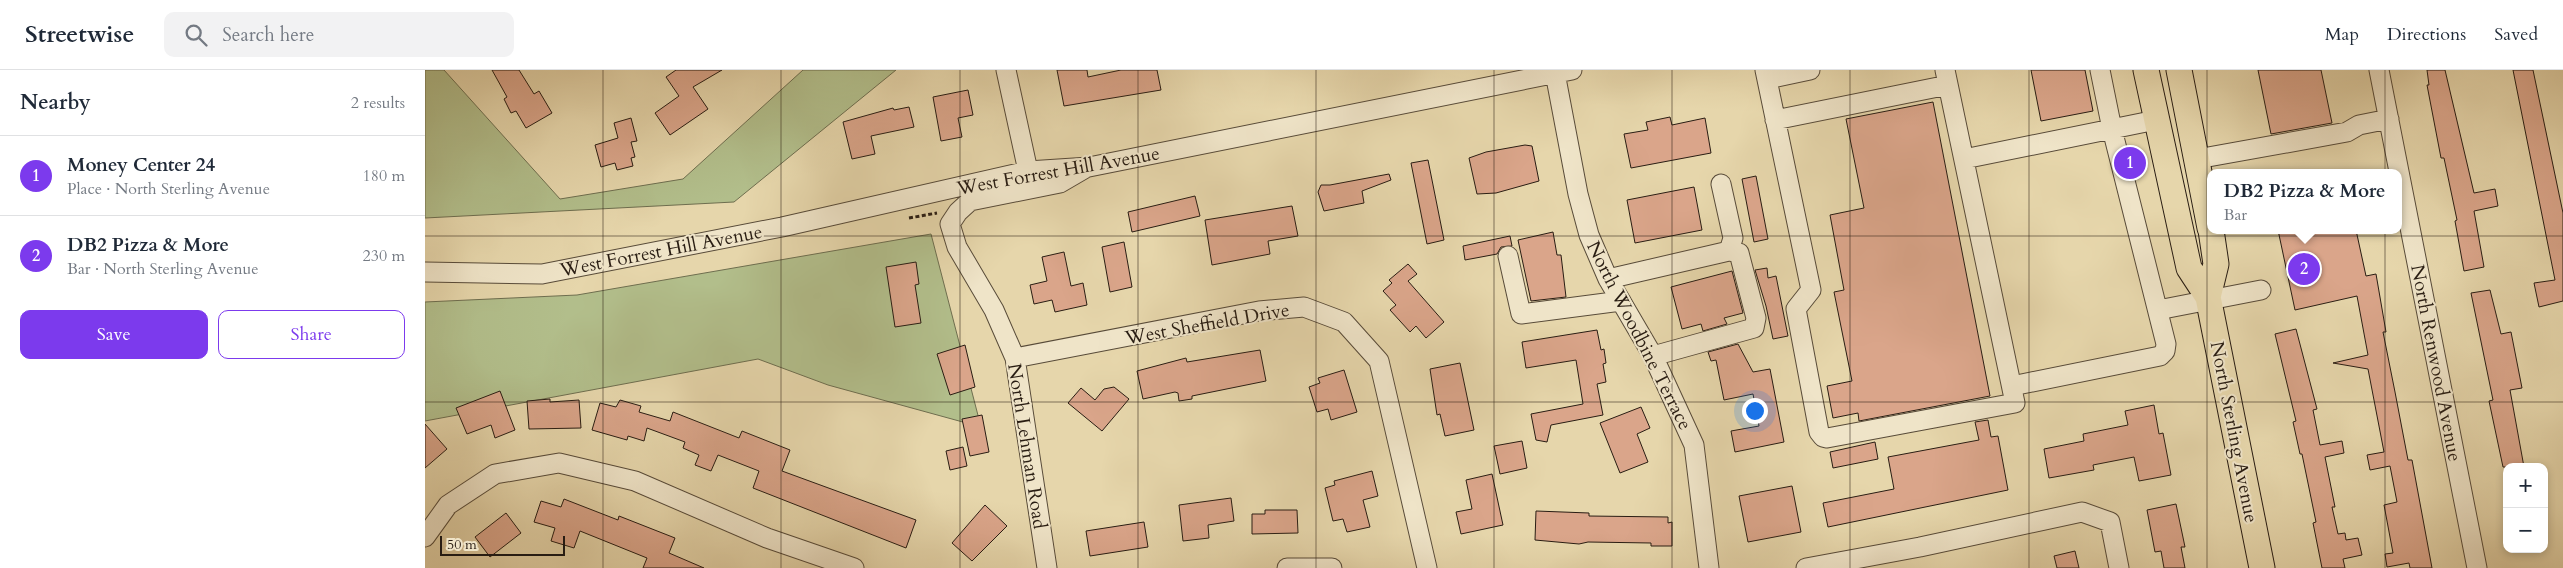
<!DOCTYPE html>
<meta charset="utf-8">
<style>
:root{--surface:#fff;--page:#f2f2f3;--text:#1f2937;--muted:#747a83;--line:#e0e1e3;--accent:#7c3aed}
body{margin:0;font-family:Cardo,serif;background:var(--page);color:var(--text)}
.controls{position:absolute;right:15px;bottom:15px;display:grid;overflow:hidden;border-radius:10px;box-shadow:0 2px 8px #0003}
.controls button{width:45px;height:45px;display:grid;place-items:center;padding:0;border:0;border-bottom:1px solid var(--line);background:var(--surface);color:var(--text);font:25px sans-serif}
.scale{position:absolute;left:15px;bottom:12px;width:125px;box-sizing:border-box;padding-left:5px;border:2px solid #291d13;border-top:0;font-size:14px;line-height:18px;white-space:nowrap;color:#291d13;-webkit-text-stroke:4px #efe4c8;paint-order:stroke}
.you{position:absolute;left:1329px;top:340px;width:18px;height:18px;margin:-12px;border:4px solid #fff;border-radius:50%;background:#1a73e8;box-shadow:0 0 0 8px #1a73e833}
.badge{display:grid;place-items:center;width:32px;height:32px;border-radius:50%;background:var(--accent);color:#fff;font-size:16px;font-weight:700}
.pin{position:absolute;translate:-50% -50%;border:2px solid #fff;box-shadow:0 1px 5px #0006}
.popup{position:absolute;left:1782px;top:99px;width:195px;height:65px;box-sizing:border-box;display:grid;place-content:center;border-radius:10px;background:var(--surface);filter:drop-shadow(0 1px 4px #0005);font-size:16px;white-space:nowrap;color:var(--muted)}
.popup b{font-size:19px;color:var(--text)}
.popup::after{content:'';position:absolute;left:50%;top:100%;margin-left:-10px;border:10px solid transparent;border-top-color:var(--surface)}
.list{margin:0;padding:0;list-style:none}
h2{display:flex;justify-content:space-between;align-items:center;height:65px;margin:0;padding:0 20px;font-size:21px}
h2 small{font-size:16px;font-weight:400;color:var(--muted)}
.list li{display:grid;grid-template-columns:32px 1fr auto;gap:15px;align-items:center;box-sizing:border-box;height:80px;padding:0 20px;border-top:1px solid var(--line)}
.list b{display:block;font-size:19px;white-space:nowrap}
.list p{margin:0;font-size:16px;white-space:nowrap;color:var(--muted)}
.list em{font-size:16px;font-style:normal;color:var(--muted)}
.actions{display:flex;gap:10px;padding:15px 20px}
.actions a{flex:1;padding:11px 0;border:1px solid var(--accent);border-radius:10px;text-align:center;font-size:18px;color:var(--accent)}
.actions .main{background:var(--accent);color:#fff}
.icon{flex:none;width:28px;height:28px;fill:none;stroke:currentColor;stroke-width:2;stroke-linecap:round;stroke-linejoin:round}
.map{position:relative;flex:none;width:2138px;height:498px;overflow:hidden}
header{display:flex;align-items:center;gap:30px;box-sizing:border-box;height:70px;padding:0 25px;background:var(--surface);border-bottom:1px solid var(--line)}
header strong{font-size:24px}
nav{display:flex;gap:28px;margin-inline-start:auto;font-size:18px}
.search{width:350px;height:45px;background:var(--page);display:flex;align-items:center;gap:12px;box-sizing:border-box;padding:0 18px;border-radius:10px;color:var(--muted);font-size:19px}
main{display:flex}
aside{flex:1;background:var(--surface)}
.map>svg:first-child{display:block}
.green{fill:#b2be8b;stroke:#6e6e4f}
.building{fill:#daa58a;stroke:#291d13}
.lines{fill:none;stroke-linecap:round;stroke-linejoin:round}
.minor-casing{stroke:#584b39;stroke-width:21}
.major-casing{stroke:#291d13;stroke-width:27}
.path{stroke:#291d13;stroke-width:3;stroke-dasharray:4 2.5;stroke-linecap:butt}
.minor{stroke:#efe4c8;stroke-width:19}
.major{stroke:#e6d6ab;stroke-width:25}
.grid{fill:none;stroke:#291d13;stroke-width:1;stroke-opacity:0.55}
.labels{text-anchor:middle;stroke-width:4;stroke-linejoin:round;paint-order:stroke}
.street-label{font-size:19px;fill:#291d13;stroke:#efe4c8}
</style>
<header>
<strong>Streetwise</strong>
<div class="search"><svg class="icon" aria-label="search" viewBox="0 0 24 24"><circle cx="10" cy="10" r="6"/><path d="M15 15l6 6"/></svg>Search here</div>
<nav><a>Map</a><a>Directions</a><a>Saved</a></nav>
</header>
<main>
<aside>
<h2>Nearby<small>2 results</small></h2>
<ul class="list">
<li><span class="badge">1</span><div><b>Money Center 24</b><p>Place · North Sterling Avenue</p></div><em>180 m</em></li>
<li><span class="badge">2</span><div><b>DB2 Pizza &amp; More</b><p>Bar · North Sterling Avenue</p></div><em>230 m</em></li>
</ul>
<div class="actions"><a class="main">Save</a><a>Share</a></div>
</aside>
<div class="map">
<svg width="2138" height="498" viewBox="0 0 2138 498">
<rect width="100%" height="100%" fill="#e6d6ab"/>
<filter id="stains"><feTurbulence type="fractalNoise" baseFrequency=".004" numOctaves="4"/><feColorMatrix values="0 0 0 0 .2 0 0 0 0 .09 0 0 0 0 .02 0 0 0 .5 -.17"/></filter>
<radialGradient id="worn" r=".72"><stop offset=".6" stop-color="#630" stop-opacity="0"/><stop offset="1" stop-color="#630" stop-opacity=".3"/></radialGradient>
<path class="green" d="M0,0H19L135,129L258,109L378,0H471L309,132L0,148Z
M506,164L556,357L403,315L333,289L0,351V232L152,225Z"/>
<path class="building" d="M67,0H94L109,24L114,21L127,43L101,58L91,41L86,43L79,29L82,27Z
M251,0H297L268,17L283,39L245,65L230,43L254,26L241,7Z
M632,0H662L663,7L696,0H732L736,20L639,36Z
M1606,0H1660L1668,41L1616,51Z
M1833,0H1896L1907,53L1846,64Z
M2002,0H2020L2049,123L2070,119L2073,136L2049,141L2059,197L2039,201L2030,151L2032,150L2019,88H2016L2002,15H2004Z
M2088,0H2108L2138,143V231L2114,237L2109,213L2130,210Z
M543,20L548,45L533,48L537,67L516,71L508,27Z
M1508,32L1565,326L1434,351L1433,343L1408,348L1402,316L1427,311L1409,222L1419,220L1405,145L1439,138L1421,49Z
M484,37L489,57L446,66L450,84L427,89L418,52L468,38L469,40Z
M1245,47L1247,55L1280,48L1286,83L1206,98L1199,64L1223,60L1221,52Z
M206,48L212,71L206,72L210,87L206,88L208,96L192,100L190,93L176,97L170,75L193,68L189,53Z
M1100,75L1107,76L1114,111L1071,123L1052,124L1044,88L1061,82Z
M1003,90L1019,170L1002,174L986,93Z
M964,104L966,110L937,121L939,133L899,141L893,122L896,115H905Z
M1331,106L1343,169L1329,172L1317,109Z
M1269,117L1277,160L1210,173L1202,130Z
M770,126L775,146L707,162L703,142Z
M867,136L873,166L843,171L845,184L787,195L780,150Z
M1853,160H1931L1941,206L1951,204L1961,262H1958L1970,322L1983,390H1987L2007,498H1985L1984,493L1962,497L1960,484L1968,483L1959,435L1972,432L1965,396L1945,400L1942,385L1959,382L1943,299L1908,293L1943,285L1932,226L1870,240Z
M1128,162L1132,185H1136L1141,227L1106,231L1093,170Z
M1085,166L1087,176L1076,177L1072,184L1040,190L1038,176Z
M699,172L707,217L685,222L677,177Z
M639,182L646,216L658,213L662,235L630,242L627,230L609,234L605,215L622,211L617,187Z
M491,192L494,214L490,215L496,253L470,257L461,197Z
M983,194L992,204L983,211L1019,252L1001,268L991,256L985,262L965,240L971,235L958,221L967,213L964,210Z
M1342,198L1343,208L1351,206L1363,266L1348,269L1341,236L1330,200Z
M1307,201L1318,243L1299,248L1302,254L1278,261L1276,254L1257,259L1246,217Z
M2065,220L2076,264L2086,262L2097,318L2085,320L2099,397H2078L2064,331L2068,330L2046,223Z
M1871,259L1892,339L1888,340L1895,375L1917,371L1919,383L1900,387L1910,437H1907L1913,464L1920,463L1921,470L1933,468L1937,485L1918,489L1920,498H1897L1888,453L1891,452L1877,384H1875L1868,352L1871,351L1850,264Z
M1172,260L1176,280L1179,279L1181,293L1178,294L1181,312L1172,314L1178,345L1126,355L1122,372L1111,370L1106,344L1158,334L1151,290L1101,298L1097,272Z
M1313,274L1328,302L1345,299L1359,372L1310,382L1306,361L1334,356L1328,324L1299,330L1291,290L1286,291L1283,282Z
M540,275L550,317L525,325L512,284Z
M835,280L841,311L767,326V329L754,331L753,323L750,322L718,329L712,301L761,288L762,292Z
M1035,293L1049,360L1020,366L1015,344L1012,345L1005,299Z
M919,300L932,342L906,350L903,339L892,342L884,317L895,313L893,308Z
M689,317L704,329L677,361L643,333L656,318L670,330L679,319Z
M75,321L90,360L70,368L66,355L42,364L31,338Z
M125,329V332L154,330L156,358L104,359L102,331Z
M195,330L216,336L214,342L245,351L248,342L314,368L317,361L365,380L357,401L491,450L481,478L328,418L334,401L293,385L286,401L270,395L274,385L258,378L260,372L222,358L219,371L203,366L202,370L167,360L175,333L191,337Z
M1729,335L1734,364L1738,363L1746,405L1714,411L1709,387L1668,395L1669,400L1624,408L1619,379L1659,371L1658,364L1703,355L1700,341Z
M1216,337L1225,358L1212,364L1223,392L1195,403L1175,353Z
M557,345L564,382L545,386L537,349Z
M1563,350L1566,367L1573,366L1583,420L1403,457L1398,433L1469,419L1463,387L1554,370L1550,352Z
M0,354L22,379L0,398Z
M1097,371L1102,398L1075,404L1069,376Z
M1450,372L1453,389L1408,398L1405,382Z
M538,377L542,396L525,400L521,381Z
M947,401L953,426L938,430L945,457L922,462L918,449L908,451L900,418L910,415L909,411Z
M1067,404L1078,455L1036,464L1031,442L1047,439L1041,410Z
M1367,416L1376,462L1323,472L1314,426Z
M806,428L809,451L783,455L784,468L758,471L754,435Z
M139,429L193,450L194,446L250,468L244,483L279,498H218L222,488L155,461L149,478L126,471L130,458L109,452L116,431L136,437Z
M1751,434L1760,477H1756L1760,498H1739L1736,481L1730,482L1722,440Z
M560,435L582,456L547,491L527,473Z
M840,440H872L873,463L827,464V444H840Z
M1111,441L1164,443V446L1243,447V453L1247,452V476H1226V473L1163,472L1154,474L1110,470Z
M81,443L96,463L65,487L50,467Z
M719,452L723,477L665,486L661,461Z
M1650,481L1654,498H1632L1629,486Z"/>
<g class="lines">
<g class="minor-casing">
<path id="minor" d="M581,0L603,101
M1340,0L1386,220L1371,239L1394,362L1398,367L1402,368L1590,333L1520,0
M1954,0L2052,498
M1130,3L1153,124L1164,165L1183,209L1228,286L1269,375L1284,498
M1342,9L1385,0
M1350,50L1523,15
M1539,89L1731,50
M1772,89L1922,62L1934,55L1964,49
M1296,114L1308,168L1304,181
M1083,186L1096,244L1196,231
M0,202L117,204L357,157L603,101L664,97L1147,0
M1183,209L1304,181L1314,183L1331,248L1329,258L1228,286
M1733,240L1836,220
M590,288L834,241L879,237L919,252L954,291L1002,498
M1587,316L1735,286L1740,281L1741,274L1687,59L1675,0
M0,467L23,435L70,404L134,393L210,411L342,468L429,498
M622,498L590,288L569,240L532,177L525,154L533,142L545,131L635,113L659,99
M862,498H907
M1381,498L1495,477L1657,442L1685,452L1694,498"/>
</g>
<g class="major-casing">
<path id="major" d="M1721,0L1764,198L1783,227L1837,498
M1754,0L1785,158
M1783,227L1791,194L1786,160"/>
</g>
<path class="path" d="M484,148L512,143"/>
<use href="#minor" class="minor"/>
<use href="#major" class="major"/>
</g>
<path class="grid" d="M178,0V498M356,0V498M535,0V498M713,0V498M891,0V498M1069,0V498M1247,0V498M1425,0V498M1604,0V498M1782,0V498M1960,0V498M0,166H2138M0,332H2138"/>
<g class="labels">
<g class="street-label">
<text transform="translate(633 100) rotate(-10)" y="7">West Forrest Hill Avenue</text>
<text transform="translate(236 180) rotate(-11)" y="7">West Forrest Hill Avenue</text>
<text transform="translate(782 253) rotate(-10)" y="7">West Sheffield Drive</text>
<text transform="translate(1215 265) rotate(63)" y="7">North Woodbine Terrace</text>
<text transform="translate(2012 293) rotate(79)" y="7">North Renwood Avenue</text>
<text transform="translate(1810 362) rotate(79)" y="7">North Sterling Avenue</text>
<text transform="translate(603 376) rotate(81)" y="7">North Lehman Road</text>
</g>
</g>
<rect width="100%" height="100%" filter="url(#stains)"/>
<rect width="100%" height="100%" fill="url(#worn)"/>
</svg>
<div class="controls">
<button>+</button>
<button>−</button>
</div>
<div class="scale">50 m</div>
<div class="you"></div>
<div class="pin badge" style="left:1705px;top:93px">1</div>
<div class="pin badge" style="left:1879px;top:199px">2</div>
<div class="popup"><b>DB2 Pizza &amp; More</b>Bar</div>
</div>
</main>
